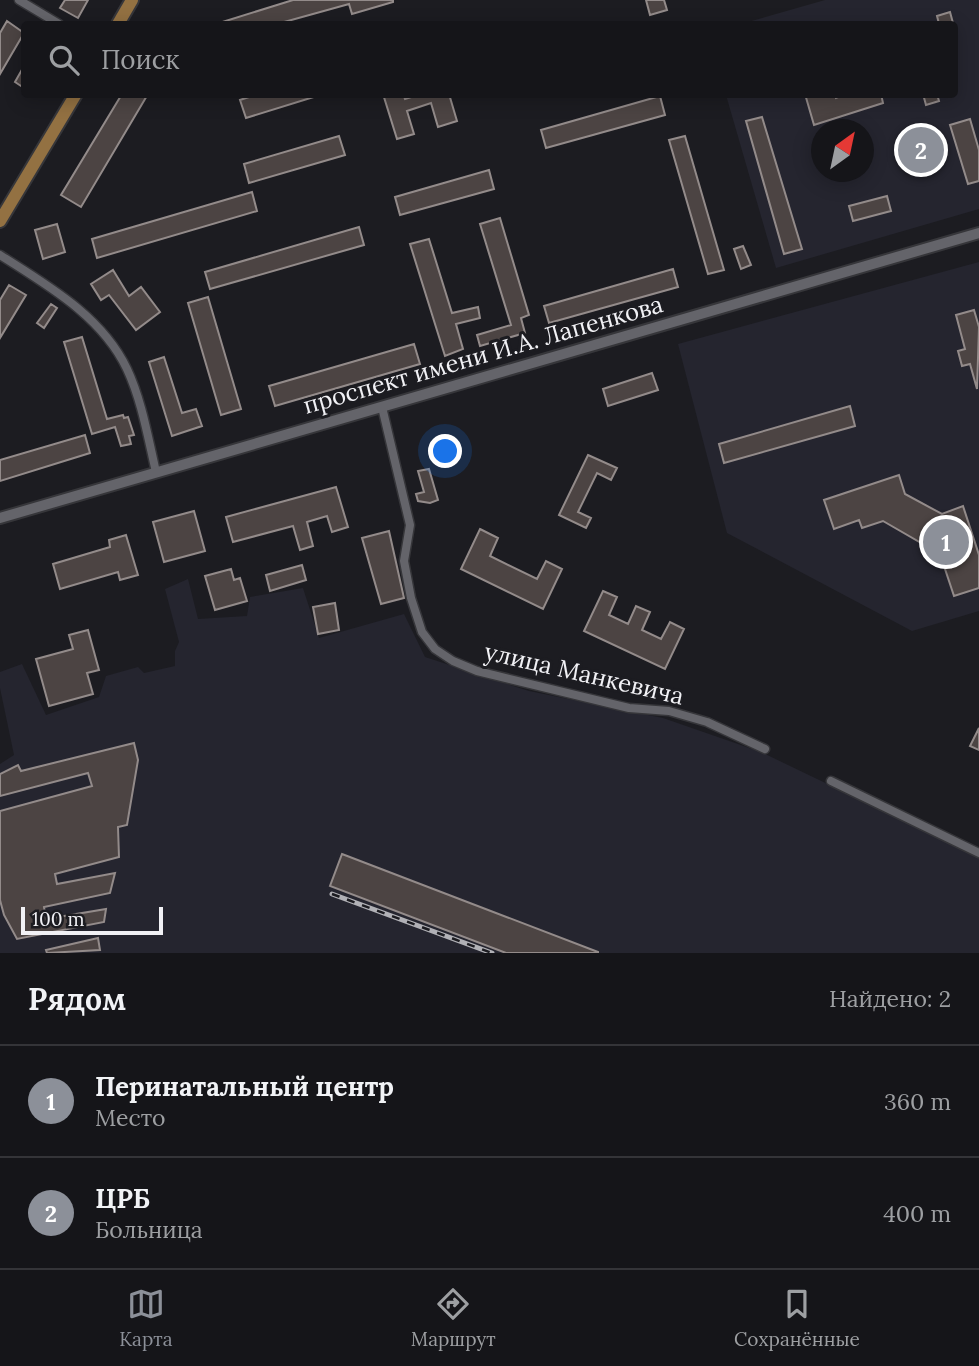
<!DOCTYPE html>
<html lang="ru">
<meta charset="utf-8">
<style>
:root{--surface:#151519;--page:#1e1e22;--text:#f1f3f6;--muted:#9d9fa2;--line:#343438;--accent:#8c9099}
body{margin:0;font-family:Lora,serif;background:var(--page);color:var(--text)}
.compass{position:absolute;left:811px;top:119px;width:63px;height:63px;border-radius:50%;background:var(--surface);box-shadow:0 4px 18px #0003;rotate:33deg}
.scale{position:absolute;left:21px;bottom:18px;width:142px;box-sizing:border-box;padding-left:7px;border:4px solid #f1f1f5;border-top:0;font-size:19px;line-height:24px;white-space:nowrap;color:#f1f1f5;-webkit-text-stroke:5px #1c1c21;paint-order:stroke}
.you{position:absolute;left:446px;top:452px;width:24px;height:24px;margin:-18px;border:5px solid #fff;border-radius:50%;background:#1a73e8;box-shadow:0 0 0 10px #1a73e833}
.badge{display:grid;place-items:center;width:46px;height:46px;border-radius:50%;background:var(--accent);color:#fff;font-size:23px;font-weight:700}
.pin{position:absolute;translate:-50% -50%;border:4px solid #fff;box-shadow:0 2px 7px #0006}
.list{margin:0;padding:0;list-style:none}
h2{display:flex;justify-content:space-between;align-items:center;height:91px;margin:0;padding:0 28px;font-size:30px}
h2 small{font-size:23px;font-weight:400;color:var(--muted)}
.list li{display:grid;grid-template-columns:46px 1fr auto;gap:21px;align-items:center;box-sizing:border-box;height:112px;padding:0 28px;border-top:2px solid var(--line)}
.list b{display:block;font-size:26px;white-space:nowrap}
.list p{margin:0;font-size:23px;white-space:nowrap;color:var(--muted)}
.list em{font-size:23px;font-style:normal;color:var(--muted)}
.icon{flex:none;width:38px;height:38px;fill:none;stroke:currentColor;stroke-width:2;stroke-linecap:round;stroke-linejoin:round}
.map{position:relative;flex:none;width:979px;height:953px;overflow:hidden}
.search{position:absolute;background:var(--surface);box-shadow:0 4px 18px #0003;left:21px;right:21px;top:21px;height:77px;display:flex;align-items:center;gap:18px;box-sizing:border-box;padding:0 24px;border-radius:7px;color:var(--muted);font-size:26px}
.sheet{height:315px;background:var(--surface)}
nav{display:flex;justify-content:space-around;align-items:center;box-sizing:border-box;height:98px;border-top:2px solid var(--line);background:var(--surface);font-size:19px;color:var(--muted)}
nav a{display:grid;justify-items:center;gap:4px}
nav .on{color:var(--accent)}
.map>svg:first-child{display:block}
.built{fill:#25252f;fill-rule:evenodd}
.building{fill:#4c4443;stroke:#938b8a;stroke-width:2}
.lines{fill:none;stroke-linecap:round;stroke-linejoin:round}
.street-casing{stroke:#36363a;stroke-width:11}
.secondary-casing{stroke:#36363a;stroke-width:14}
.primary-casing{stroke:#36363a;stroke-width:16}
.street{stroke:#64646a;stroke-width:8}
.secondary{stroke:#64646a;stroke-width:10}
.primary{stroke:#937142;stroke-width:12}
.rail-casing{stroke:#b1b1b6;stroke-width:5}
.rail{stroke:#1c1c21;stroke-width:2.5;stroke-dasharray:8;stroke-linecap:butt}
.labels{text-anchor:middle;stroke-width:6;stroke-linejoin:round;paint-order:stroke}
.street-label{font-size:24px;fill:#f1f1f5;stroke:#1c1c21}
</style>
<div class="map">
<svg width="979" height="953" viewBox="0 0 979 953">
<rect width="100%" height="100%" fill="#1c1c21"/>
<path class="built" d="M825,0H979V209L776,268L726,95L954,94V24H741ZM822,130H864V172H822Z
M979,262V611L912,631L727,533L678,344Z
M188,579L198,619L247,616L250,597L303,588L319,638L404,614L425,657L529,691L663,718L761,752L979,857V953H0V764L14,755L0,688V672L22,664L46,715L99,697L106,676L138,667L144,673L175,666V651L179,642L165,589Z"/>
<path class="building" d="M65,0H88L78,18L60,8Z
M293,0H393V2L352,14L349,4L277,24H216Z
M646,0H664L667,10L650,15Z
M950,12L953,23L939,24L937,16Z
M7,21L24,33L0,74V33Z
M24,66V88L15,82Z
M122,94H148L81,207L61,195Z
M258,94H317V96L246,118L240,100Z
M383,94H403L405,99L421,94H449L457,121L438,127L431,103L407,111L414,134L397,139Z
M805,94H835L836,98L846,94H881L883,103L814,125Z
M923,94H937L939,101L926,105Z
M660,96L665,115L546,148L541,130Z
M762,117L802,249L784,254L746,121Z
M970,119L979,150V181L968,184L950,125Z
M339,136L345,155L249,183L244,164Z
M685,136L724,270L708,274L669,140Z
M489,170L494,189L400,215L395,197Z
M252,192L257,211L97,258L92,239Z
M887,196L891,211L853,221L849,206Z
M500,218L529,315L521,318L525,333L480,346L477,335L511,325L480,224Z
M57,224L65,252L43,259L35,230Z
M359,227L364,245L210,289L205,272Z
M429,239L452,313L478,307L480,318L456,324L463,349L445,356L410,244Z
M743,246L751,265L741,269L734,249Z
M673,269L678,287L549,323L544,306Z
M113,270L129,296L141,287L160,312L136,330L109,295L101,300L91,284Z
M9,285L26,295L0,338V300Z
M208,297L241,409L221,415L188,303Z
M51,304L57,308L44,328L37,323Z
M974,310L979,327L977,389L970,364L962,366L958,351L965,349L956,315Z
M82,337L107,419L123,415L124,418L128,417L134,435L129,436L131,444L121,446L115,427L92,434L64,342Z
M414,344L420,364L275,406L269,386Z
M164,357L182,413L196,409L202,426L172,436L149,362Z
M652,373L658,390L608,406L603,389Z
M850,406L855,426L724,463L719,444Z
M85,435L90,453L0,481V460Z
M588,455L617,468L611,480L597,473L578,512L591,518L586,528L559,515Z
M429,469L438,500L430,503L418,501L416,494L424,492L418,471Z
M899,475L905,494L942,514L963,506L979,555V588L954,596L940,554L883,521L862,528L859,520L834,529L824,500Z
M336,487L348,527L332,532L327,516L307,522L313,546L300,550L293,526L233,542L226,517Z
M194,511L205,551L164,562L153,522Z
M480,529L498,538L490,556L537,579L546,561L562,569L543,609L461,569Z
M389,531L404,598L381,604L362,538Z
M126,535L138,575L120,580L118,572L60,589L53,564L110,547L109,540Z
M302,565L306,580L270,591L266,575Z
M231,569L234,580L240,578L247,601L215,610L205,576Z
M603,591L617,597L609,615L628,624L636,606L650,612L642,630L661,639L670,622L684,629L665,669L584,631Z
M335,603L339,630L318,634L313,607Z
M88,630L99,670L87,673L93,694L49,706L36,659L73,649L69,635Z
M979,728V750L970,746Z
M134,743L138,760L127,825L118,827L119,857L55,874L57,884L115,873L110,893L44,907L46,919L106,909L104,922L17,939L4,915L0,900V811L92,786L88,773L0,796V774L18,765L21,771Z
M342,854L598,952V953H506L330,886Z
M98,938L100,950L47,953L46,950Z"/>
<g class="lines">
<g class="street-casing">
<path id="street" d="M19,0L59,24
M0,255C47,285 102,316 127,369C142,401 148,438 156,472
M382,407L410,525L404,561L411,598L422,632L435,649L453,661L477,671L629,708L669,711L707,722L765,749
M831,781L979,853"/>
</g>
<g class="secondary-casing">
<path id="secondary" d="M0,518L979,233"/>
</g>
<g class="primary-casing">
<path id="primary" d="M118,24L132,0
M0,221L76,94"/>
</g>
<use href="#street" class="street"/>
<use href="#secondary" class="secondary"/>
<use href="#primary" class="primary"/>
<g class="rail-casing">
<path id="rail" d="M332,894L492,953"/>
</g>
<use href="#rail" class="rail"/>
</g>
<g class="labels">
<g class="street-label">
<text transform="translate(483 355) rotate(-16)" y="8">проспект имени И.А. Лапенкова</text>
<text transform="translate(584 674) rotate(13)" y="8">улица Манкевича</text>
</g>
</g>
</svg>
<svg class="compass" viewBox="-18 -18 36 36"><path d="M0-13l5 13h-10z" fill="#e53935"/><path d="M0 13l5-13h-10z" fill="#9d9fa2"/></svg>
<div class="scale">100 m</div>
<div class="you"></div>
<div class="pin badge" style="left:946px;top:542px">1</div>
<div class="pin badge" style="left:921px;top:150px">2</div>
<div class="search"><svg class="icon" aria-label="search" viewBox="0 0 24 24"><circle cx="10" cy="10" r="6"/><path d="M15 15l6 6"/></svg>Поиск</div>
</div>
<section class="sheet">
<h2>Рядом<small>Найдено: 2</small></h2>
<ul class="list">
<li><span class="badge">1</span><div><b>Перинатальный центр</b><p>Место</p></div><em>360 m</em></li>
<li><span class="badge">2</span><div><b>ЦРБ</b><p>Больница</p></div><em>400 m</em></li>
</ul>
</section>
<nav>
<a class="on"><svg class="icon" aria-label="map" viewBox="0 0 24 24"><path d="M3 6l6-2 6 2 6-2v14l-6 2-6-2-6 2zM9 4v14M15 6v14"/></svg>Карта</a>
<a><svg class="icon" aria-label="directions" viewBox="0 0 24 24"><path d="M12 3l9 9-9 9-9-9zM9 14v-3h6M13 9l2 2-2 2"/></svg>Маршрут</a>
<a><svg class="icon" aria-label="saved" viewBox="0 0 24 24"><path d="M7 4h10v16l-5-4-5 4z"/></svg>Сохранённые</a>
</nav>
